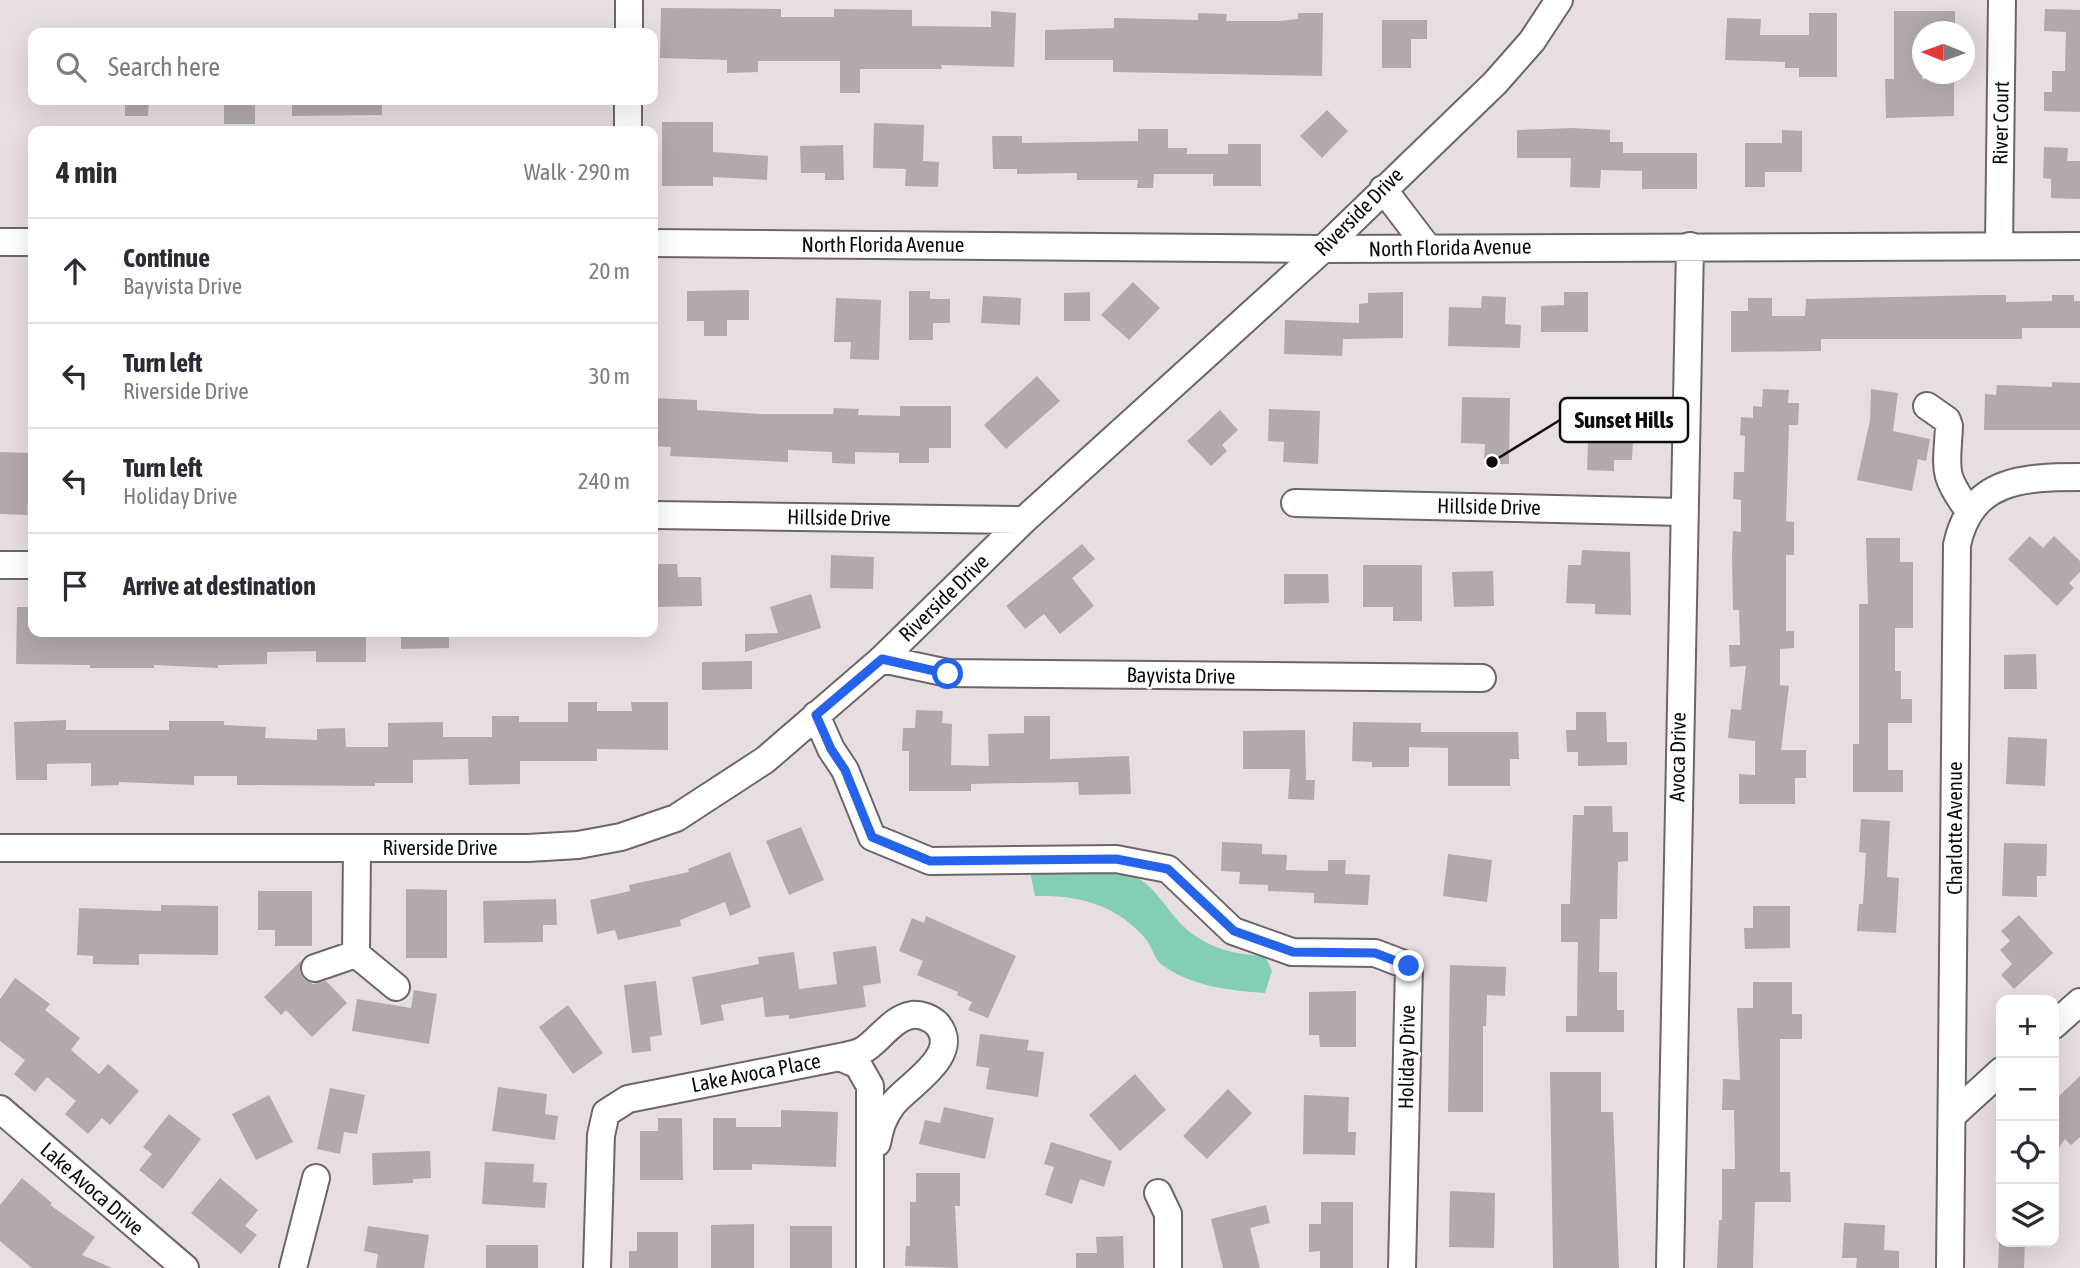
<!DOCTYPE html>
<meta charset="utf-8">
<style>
:root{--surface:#fff;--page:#f7f7f7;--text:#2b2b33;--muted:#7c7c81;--line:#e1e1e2}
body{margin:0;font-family:"Asap Condensed",sans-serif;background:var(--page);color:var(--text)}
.controls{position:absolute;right:21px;bottom:21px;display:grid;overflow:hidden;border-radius:14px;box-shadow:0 7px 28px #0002}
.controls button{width:63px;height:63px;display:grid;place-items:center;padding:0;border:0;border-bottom:2px solid var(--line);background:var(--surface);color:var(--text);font:35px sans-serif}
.compass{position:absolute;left:1912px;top:21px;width:63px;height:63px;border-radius:50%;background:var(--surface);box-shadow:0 7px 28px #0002;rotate:271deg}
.stop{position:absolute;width:21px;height:21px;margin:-16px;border:5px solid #2563eb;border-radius:50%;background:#fff}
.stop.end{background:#2563eb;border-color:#fff;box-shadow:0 2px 7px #0008}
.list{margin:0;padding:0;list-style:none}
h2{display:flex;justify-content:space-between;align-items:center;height:91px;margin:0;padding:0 28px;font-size:30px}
h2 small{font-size:23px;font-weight:400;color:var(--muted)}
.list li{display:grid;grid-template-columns:46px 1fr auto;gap:21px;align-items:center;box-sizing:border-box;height:105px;padding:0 28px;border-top:2px solid var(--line)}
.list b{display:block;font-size:26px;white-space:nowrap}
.list p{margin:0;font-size:23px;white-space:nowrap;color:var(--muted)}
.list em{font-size:23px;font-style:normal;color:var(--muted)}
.icon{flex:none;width:38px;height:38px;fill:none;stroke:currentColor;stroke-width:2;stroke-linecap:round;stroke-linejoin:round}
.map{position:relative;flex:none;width:2080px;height:1268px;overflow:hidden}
.search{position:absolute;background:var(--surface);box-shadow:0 7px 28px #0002;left:28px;top:28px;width:630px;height:77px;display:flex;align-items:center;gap:18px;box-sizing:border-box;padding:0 24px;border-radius:14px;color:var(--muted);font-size:26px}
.panel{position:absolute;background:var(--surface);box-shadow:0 7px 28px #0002;left:28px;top:126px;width:630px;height:511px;border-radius:14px}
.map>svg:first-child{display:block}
.water{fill:#85ceb6}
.building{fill:#b2a9ad}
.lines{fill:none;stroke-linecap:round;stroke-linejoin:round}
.minor-casing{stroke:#6d6568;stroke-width:30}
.minor{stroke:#fff;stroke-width:26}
.route{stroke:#2563eb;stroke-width:9}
.labels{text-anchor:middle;stroke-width:5;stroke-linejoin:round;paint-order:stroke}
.street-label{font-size:21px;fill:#0e0b0c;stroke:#fff}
.leader{fill:none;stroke:#0e0b0c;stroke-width:2.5}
.callout-dot{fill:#0e0b0c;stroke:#fff;stroke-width:2.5}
.callout{fill:#fff;stroke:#0e0b0c;stroke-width:2.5}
.callout-label{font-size:23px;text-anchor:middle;font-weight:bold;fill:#0e0b0c}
</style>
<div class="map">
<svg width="2080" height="1268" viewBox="0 0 2080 1268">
<rect width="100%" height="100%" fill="#e7dee2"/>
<path class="water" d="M1115,869C1160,879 1163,915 1197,937C1218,951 1241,955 1265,956L1272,971L1265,993C1231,991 1191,986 1162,965C1154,959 1152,946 1145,938C1115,904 1079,895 1035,896L1030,871Z"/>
<path class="building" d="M661,8L781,9V17H834V9L912,10V26L991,27V11L1016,13L1014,67L941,65L942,69H860V93H840V61H758V72L727,73V60L660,58Z
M2045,9L2080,10V112L2044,111V92H2052V71H2065L2066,32L2044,31Z
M1894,11H1955V32H1922V79L1954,78V116L1886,118L1885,79H1894Z
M1198,13L1227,14L1226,21H1279L1298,19V13H1323L1322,76L1113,72V60H1045V30L1114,28V18L1198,20Z
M1809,13H1837V77H1799V68H1785V62L1725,60L1727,18L1761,19L1760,35H1809Z
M1382,20H1427V39H1411V68H1382Z
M125,100H149L148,116H125Z
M224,100H255V124H224Z
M292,100H382V115L292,116Z
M1327,110L1348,131L1322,158L1300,136Z
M662,122H713V152L768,156L767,180L713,177V186H662Z
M874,123L924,125L923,161L939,162L938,187L905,186L906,169L873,168Z
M1572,128L1610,130V142H1623V153H1697V189H1642V171L1601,170L1600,188L1570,187L1571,158H1517V130Z
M1138,129H1168V148H1187V154H1228V144H1261V186H1213V174H1154L1153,188H1137L1138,180H1077V173L1017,174V169H993L992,136H1022V143L1138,141Z
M1782,130L1802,131V172H1765V187H1745V143H1782Z
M843,145L844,180H825V173H801L800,146Z
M2044,147L2068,148L2067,161H2080V199L2051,198V179L2043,178Z
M1133,282L1160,308L1129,340L1101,315Z
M749,290V320H727V336H704V321H687V291Z
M909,291H930V299H950V323H933V340H909Z
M1090,292V321H1064V293Z
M1403,292V338L1343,339L1342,356L1284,354L1285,320L1359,323V304L1368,303V293Z
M1564,292H1588V332H1541V306L1564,305Z
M1984,295H2006V302L2052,301V295H2074V301H2080V328H2022V339H1821V351L1731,352V311H1748V298H1772V316H1805L1806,299Z
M983,296L1021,298L1020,325L981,323Z
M1482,296L1506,297L1505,324L1521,325L1520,348L1448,346L1449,307L1481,308Z
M836,298L881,300L879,360L850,359L851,342H834Z
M1037,376L1060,401L1006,449L984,425Z
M2052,382L2080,383V430H1984L1985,394L1996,395L1997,385L2052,387Z
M1763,389L1789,390L1788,403H1799L1798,425H1789L1786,521L1794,522V555H1786V631H1794V648L1780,649V685L1789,686L1781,750H1806V778H1795V804H1739V774L1755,775V741L1728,738L1731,709L1741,710L1746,666L1730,667L1729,645H1740L1739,610H1733L1732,555L1733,531L1741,532V500L1733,499L1734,472H1744L1745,436L1740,435L1741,417L1753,418V406L1762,407Z
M1871,389L1898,393L1893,431L1930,439L1926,461L1918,459L1912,491L1857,480L1870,420Z
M1462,397L1510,398L1509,464H1484L1485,444L1461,443Z
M653,398L697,400V410L761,414H833L834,408L859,409L858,415L900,416V406H951V448H929V463H899V453L855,452V464L832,463V452L788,450V462L670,456L671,447L653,446Z
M1269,409L1320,411L1318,464L1283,462L1284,442L1268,441Z
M1220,410L1238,430L1222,445L1227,451L1211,466L1187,441Z
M1589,412L1624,413V438H1633L1632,460H1614V471L1587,470Z
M0,452L33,453V506H27L28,515L0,514Z
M2030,536L2043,548L2054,536L2080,561V572L2069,583L2074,588L2057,606L2008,559Z
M1866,538H1900V562H1913V628H1895V671H1901V699H1912V723H1888V770H1903V792H1853V744H1859V604H1868Z
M1082,544L1095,559L1072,578L1094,606L1060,634L1044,614L1025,629L1006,606Z
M1582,550L1630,552L1631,615L1595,614V604L1566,603L1568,565H1581Z
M831,555L874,557L873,589L830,588Z
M655,564H677L678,577H701L702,606L656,607Z
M1363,565H1422V621H1393V607H1363Z
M1493,571L1494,606L1454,607L1452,572Z
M1284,574H1328L1329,603L1284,604Z
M811,594L821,628L745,652V634L778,633L770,607Z
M17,607H33V632H366V662H316V651L267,652V664L218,665V668L154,665V668H90V665L16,664Z
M401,632H449V648L401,649Z
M2036,654L2037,689H2004V655Z
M752,661V689L702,690V662Z
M568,702H597V711H632L631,702H668V750L597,749V761H520V784L469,785L468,759L413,760V783H375V786L237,785V776H194V785L119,782V785L91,786V763L47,764V780H16L14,722L66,720V730H169V721H224V725L266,727L265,738L317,740V729L345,728L346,747H388V723L443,722V737H492V716H519V722H568Z
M916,710L943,711L942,723L952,724L951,765L989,766L988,734L1024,733V716H1050V759L1129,756L1131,794L1079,795L1078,782L971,784V791H909V751H902L903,728H915Z
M1576,712H1606L1607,742H1627V765L1578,766V752H1567L1566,730H1576Z
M1353,722L1421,723V732H1518L1519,759H1510V786H1448V748L1409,747V767H1372V762L1352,761Z
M1305,730L1306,780H1315L1314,800L1288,799L1290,769H1243V731Z
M2008,737L2047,739L2045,786L2006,784Z
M1584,806H1612L1613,832H1628V861L1618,862L1617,919H1600L1599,972H1617V1010H1624V1032H1566V1016H1577L1578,942H1561V904H1570L1573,815H1584Z
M1861,819L1890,821L1887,877L1899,878L1896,933L1857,931L1859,904H1863L1866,853L1859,852Z
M801,827L824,880L789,895L766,841Z
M1222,842L1262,844V854L1287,855L1286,870L1328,871V860H1346L1345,874L1370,875L1368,905L1314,903V893L1268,891V885L1239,884L1240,872L1221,871Z
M2004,843L2047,844L2046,876H2037V897L2002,896Z
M730,852L751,907L730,916L725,902L680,920L681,926L618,940L615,930L597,934L590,900L630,891L629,885L689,872L688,869Z
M1448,854L1492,860L1487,902L1443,896Z
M406,889L447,890V958H406Z
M258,891H312V946H275V930H258Z
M556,899L557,925H543V942L484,943L483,901Z
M161,905L218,906V955L139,954V965L93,964V956L77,955L79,908L161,911Z
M1753,906H1790V948L1745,949L1744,928H1753Z
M2019,915L2053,953L2014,989L2001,975L2012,964L2000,950L2010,941L2001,931Z
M926,916L1016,956L988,1018L968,1010L972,1002L957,995L958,992L917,975L923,961L899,951L912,918L924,923Z
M876,946L881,983L863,986L866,1007L789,1019V1015L765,1017L763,997L721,1005L724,1020L701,1025L692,977L759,964L758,957L794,952L799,989L837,984L833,952Z
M302,960L300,972L304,979L313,984L326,981L347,1003L312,1037L286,1010L281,1015L264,997Z
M1450,965L1506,967L1505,996L1487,995L1486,1026H1483V1112H1448Z
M15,978L50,1004L45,1010L80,1038L71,1050L99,1074L108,1064L139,1091L110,1125L102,1118L88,1134L65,1114L76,1101L47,1077L35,1092L14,1074L25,1060L0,1041V999Z
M656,981L662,1035L650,1037L651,1051L632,1053L624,985Z
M1753,982H1792V1014H1802V1039H1780V1172H1790L1791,1202H1755L1753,1268H1717L1719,1220H1722V1169H1735L1734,1110H1722L1723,1079L1740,1080L1737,1008H1753Z
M414,990L437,994L429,1044L352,1031L357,999L411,1008Z
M1356,991V1047H1320L1319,1035H1309V992Z
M568,1005L603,1053L573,1074L539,1027Z
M980,1034L1029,1040L1027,1050L1044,1052L1038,1097L986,1089L989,1068L976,1066Z
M1550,1072H1601V1112H1613L1619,1268H1553Z
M1135,1074L1166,1110L1120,1151L1089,1115Z
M2080,1076V1137L2071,1145L2065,1139L2054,1155V1101Z
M498,1087L547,1094L545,1114L558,1116L555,1140L492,1131Z
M330,1088L365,1095L357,1134L344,1132L340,1154L317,1149Z
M1228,1089L1252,1113L1207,1159L1183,1136Z
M269,1095L293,1142L256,1160L232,1114Z
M1304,1095L1349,1097L1348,1132H1356L1355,1155L1303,1154Z
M944,1107L994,1118L985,1159L919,1144L925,1120L940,1123Z
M781,1110L838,1112L836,1167L752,1164V1170H713V1118H736V1127H781Z
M169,1114L201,1139L163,1189L139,1170L152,1154L143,1147Z
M658,1118H682L683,1180H640V1131H658Z
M1051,1142L1112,1161L1104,1187L1080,1179L1072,1204L1045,1195L1054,1167L1044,1164Z
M430,1151L431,1178L413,1179V1183L373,1185L372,1153Z
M485,1162L534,1164L533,1182L547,1183L545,1208L482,1204Z
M916,1173H960V1206H955L958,1268L905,1266L906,1246H910V1202H916Z
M22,1178L52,1203L50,1205L95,1237L82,1255L112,1268H32L0,1241V1205Z
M220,1178L258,1210L245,1226L257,1235L241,1254L191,1213Z
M1450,1191L1495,1193L1494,1248L1449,1247Z
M1321,1202H1353V1268H1320V1251L1309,1252V1224H1321Z
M1266,1205L1270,1223L1250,1228L1260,1268H1223L1211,1219Z
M1844,1223L1885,1225L1884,1250L1899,1251V1268H1856L1857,1258H1842Z
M754,1224V1268H711V1225Z
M368,1226L429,1235L424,1268H376L378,1254L364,1251Z
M790,1226H832V1268H790Z
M637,1232H678V1268H629V1251H637Z
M1123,1236L1124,1268H1076V1253H1097L1096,1237Z
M1999,1242H2025L2024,1268H1998Z
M486,1245H538V1268H486Z"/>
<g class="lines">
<g class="minor-casing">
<path id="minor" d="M629,33V0
M628,131V100
M1383,189L1428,248
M0,242H33
M653,243L1323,249L2080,246
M1999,246L2002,0
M1927,406L1947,420L1949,426C1947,470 1941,473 1969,511
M1295,503L1683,512
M653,515L1024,520
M0,565H33
M882,659L948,673L1482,678
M816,715L831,749L845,770L872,837L930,861L1116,859L1168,869L1233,931L1292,952L1375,953L1409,966L1402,1268
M0,848H528L578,845L621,837L676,818L765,760L882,659L1024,520L1323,249L1495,83L1532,41L1559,0
M356,954L396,987
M315,968L356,954L357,848
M2054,1025L2080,1002
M840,1057C849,1055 858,1054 865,1049C880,1039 893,1018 912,1015C921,1014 931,1018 937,1024C963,1055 908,1085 893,1104C883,1117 880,1128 877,1143
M0,1109L185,1268
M1954,1114L2001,1071
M1158,1193L1168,1214V1268
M293,1268L316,1178
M597,1268L601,1135L606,1113L628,1099L840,1057L858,1065L870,1086V1268
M1670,1268L1690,246
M1950,1268L1957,545C1971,479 2023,477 2080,477"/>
</g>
<use href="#minor" class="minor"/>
</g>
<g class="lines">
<path class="route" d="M948,674L882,659L816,715L831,749L845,770L872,837L930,861L1116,859L1168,869L1234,931L1293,952L1375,953L1409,966"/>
</g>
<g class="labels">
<g class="street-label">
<text transform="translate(2001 123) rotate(-89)" y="7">River Court</text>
<text transform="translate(1359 212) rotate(-45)" y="7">Riverside Drive</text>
<text x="883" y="252">North Florida Avenue</text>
<text transform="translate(1450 248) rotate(-1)" y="7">North Florida Avenue</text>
<text transform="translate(1489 507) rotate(1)" y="7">Hillside Drive</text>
<text transform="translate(839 518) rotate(1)" y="7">Hillside Drive</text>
<text transform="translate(944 598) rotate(-44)" y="7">Riverside Drive</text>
<text transform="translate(1181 676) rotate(1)" y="7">Bayvista Drive</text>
<text transform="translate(1678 757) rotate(-89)" y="7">Avoca Drive</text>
<text transform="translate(1955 828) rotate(-90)" y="7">Charlotte Avenue</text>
<text x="440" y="855">Riverside Drive</text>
<text transform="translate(1407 1057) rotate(-89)" y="7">Holiday Drive</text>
<text transform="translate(756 1073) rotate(-11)" y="7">Lake Avoca Place</text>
<text transform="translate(92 1189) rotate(41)" y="7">Lake Avoca Drive</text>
</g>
</g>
<path class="leader" d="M1492 462L1560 420"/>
<circle class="callout-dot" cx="1492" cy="462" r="7"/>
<rect class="callout" x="1560" y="398" width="128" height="44" rx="7"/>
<g class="callout-label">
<text x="1624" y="428">Sunset Hills</text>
</g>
</svg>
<div class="controls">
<button>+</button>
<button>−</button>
<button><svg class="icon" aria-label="locate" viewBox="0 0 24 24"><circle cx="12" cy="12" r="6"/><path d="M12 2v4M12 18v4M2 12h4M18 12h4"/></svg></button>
<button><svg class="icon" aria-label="layers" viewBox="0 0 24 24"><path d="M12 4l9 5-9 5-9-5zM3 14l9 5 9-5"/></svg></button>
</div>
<svg class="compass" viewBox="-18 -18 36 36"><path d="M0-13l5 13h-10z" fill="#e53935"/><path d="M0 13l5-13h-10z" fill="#7c7c81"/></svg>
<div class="stop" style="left:948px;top:674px"></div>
<div class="stop end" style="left:1409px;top:966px"></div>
<div class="search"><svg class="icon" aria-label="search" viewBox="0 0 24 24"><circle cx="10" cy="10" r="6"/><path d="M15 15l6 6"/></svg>Search here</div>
<section class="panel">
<h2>4 min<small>Walk · 290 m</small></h2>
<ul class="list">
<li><svg class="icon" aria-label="ahead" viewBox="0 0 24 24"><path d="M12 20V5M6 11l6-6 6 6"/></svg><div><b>Continue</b><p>Bayvista Drive</p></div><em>20 m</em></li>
<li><svg class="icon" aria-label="left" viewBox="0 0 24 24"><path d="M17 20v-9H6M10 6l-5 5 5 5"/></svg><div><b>Turn left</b><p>Riverside Drive</p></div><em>30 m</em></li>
<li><svg class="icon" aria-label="left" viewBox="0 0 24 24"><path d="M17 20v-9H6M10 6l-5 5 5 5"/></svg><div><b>Turn left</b><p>Holiday Drive</p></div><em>240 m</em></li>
<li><svg class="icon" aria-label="arrive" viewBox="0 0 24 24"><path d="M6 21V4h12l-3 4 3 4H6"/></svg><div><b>Arrive at destination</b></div></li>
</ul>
</section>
</div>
